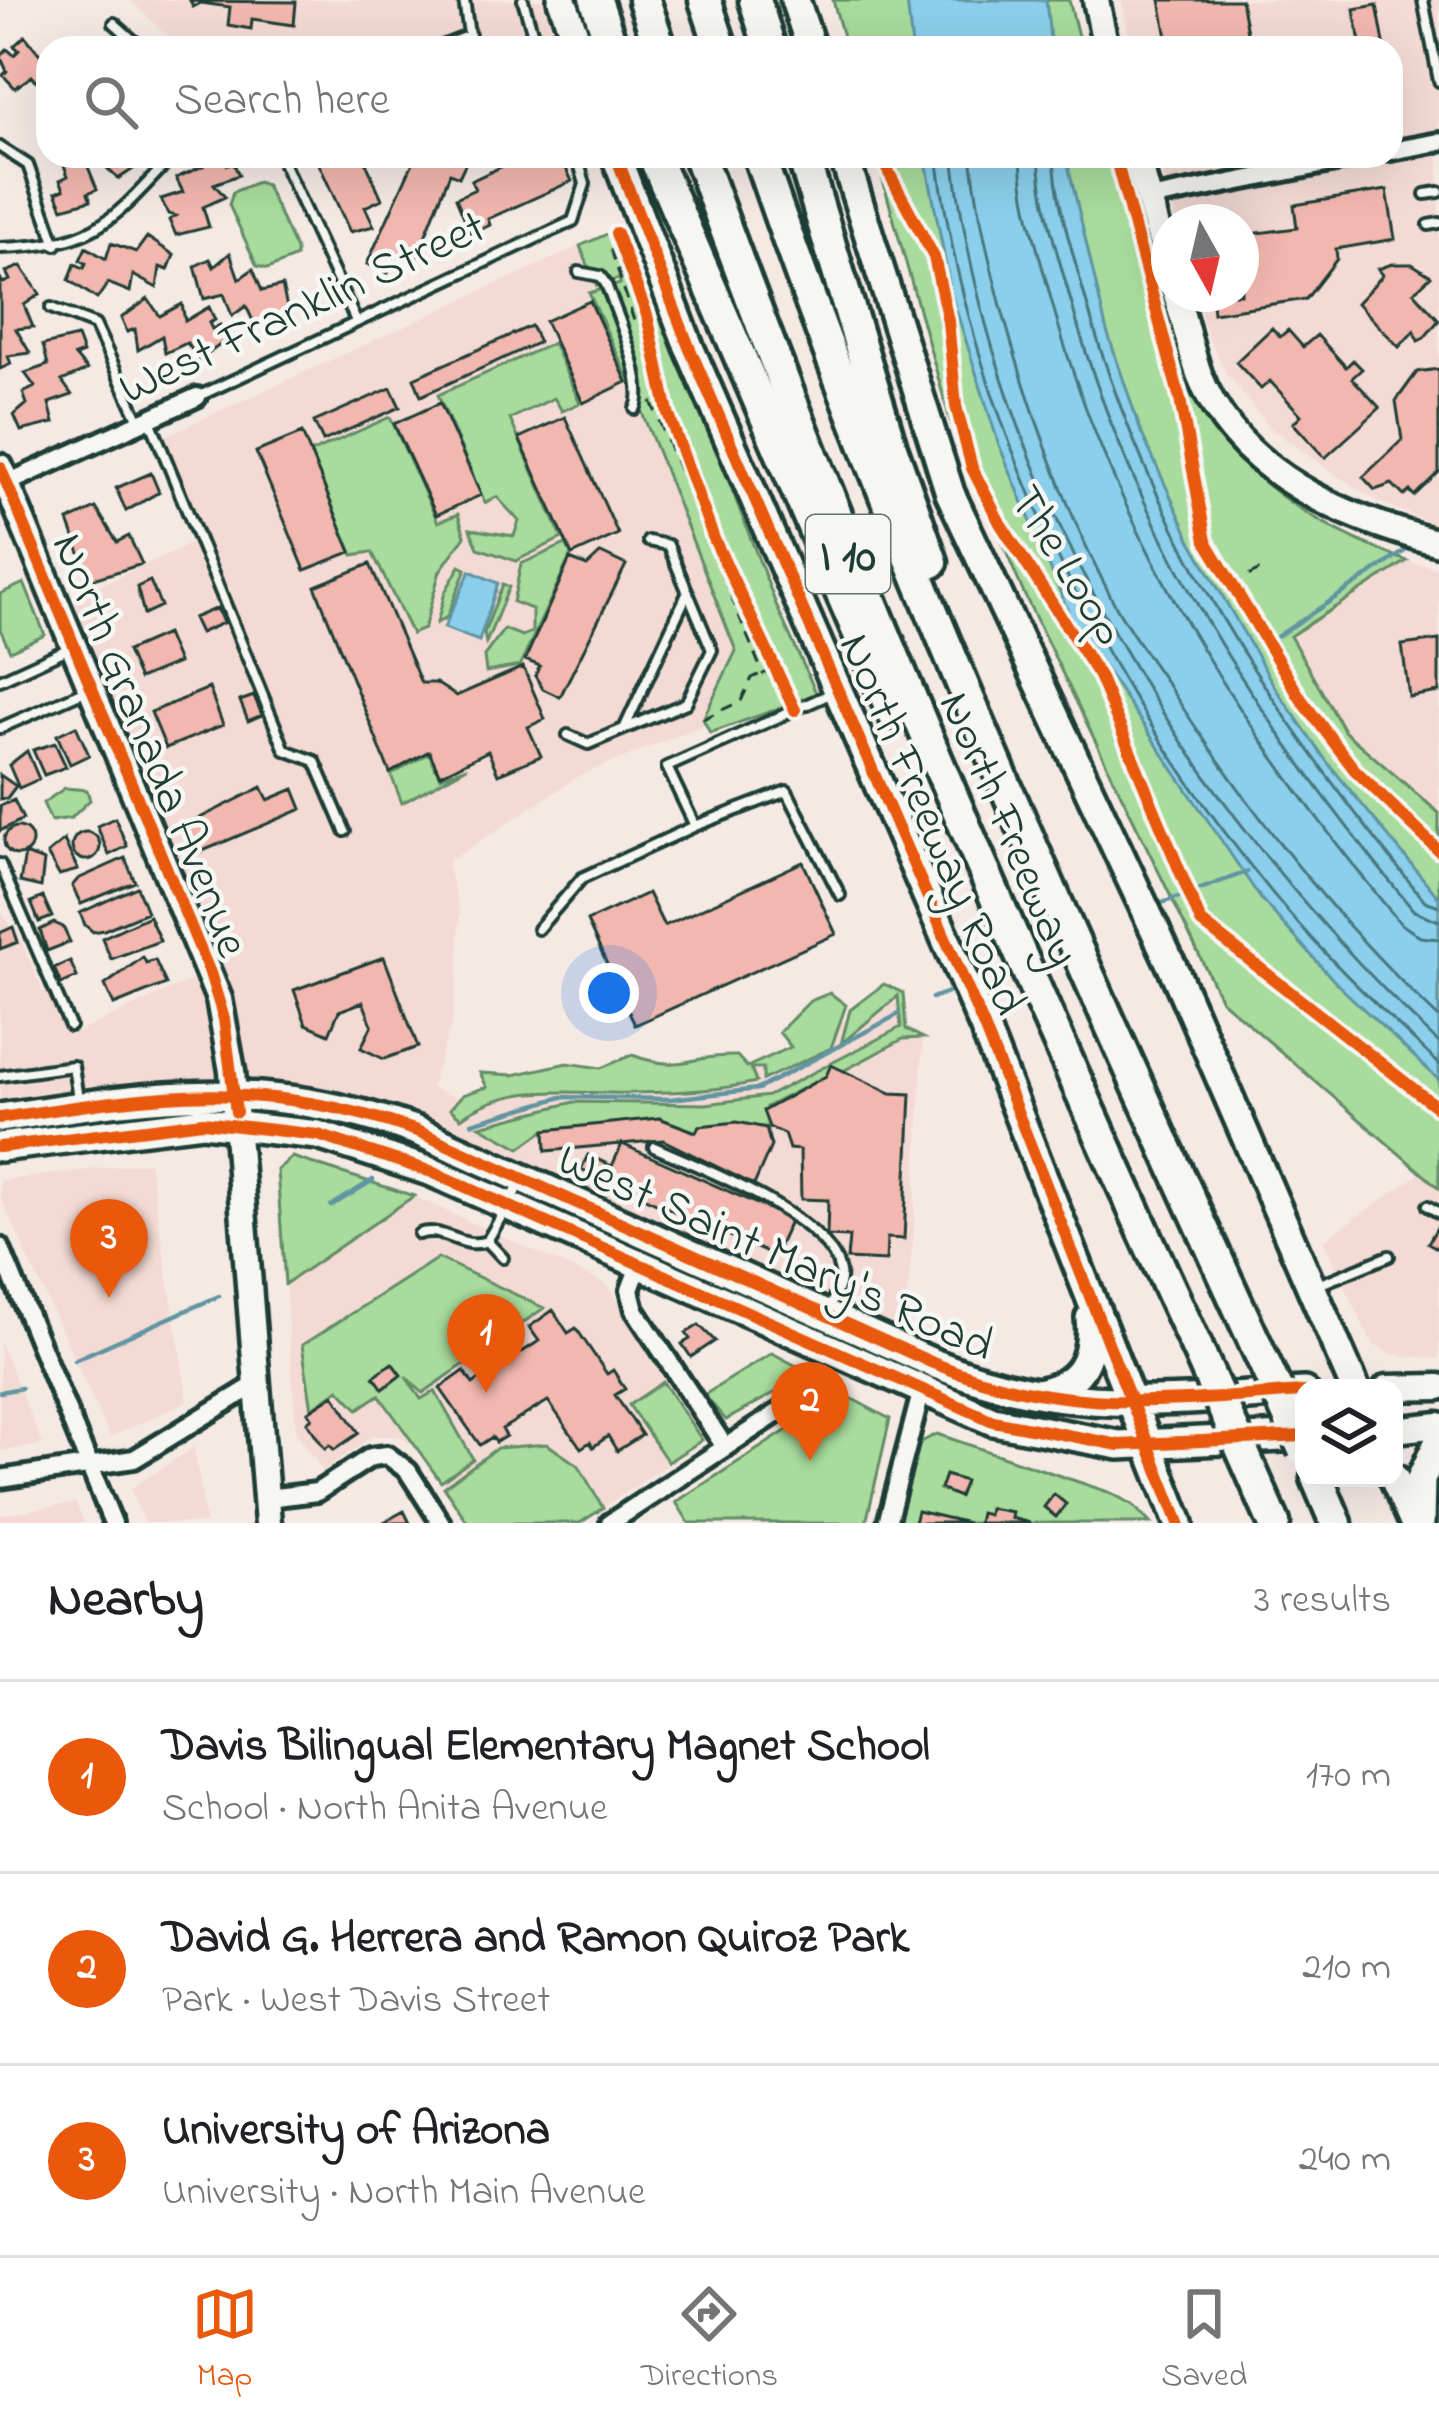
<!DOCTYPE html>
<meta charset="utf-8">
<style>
:root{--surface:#fff;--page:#f2f2f2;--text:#202124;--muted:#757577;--line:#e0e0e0;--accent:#ea580c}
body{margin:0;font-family:"Indie Flower",sans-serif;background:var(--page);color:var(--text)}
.controls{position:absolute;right:36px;bottom:36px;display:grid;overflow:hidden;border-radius:24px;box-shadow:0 12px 48px #0002}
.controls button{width:108px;height:108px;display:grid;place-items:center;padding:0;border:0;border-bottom:3px solid var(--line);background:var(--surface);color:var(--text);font:60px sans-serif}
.compass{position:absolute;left:1151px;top:204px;width:108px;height:108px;border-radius:50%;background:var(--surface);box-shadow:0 12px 48px #0002;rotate:172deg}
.you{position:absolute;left:609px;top:993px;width:42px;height:42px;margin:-30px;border:9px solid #fff;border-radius:50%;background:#1a73e8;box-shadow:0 0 0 18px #1a73e833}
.badge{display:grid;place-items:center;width:78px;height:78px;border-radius:50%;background:var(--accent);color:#fff;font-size:39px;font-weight:700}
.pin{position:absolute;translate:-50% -99px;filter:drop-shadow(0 3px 6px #0008)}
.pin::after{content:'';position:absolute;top:63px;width:42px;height:36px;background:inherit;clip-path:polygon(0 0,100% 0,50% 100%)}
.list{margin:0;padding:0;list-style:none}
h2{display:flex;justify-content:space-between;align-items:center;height:156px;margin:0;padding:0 48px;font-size:51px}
h2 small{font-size:39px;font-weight:400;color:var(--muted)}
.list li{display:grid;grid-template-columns:78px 1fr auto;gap:36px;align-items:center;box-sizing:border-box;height:192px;padding:0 48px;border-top:3px solid var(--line)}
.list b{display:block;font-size:45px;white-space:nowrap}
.list p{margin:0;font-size:39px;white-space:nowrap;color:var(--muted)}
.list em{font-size:39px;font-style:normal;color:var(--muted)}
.icon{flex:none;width:66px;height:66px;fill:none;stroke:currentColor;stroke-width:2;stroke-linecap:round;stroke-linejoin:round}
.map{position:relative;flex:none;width:1439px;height:1523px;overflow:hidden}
.search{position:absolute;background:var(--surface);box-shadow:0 12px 48px #0002;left:36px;right:36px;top:36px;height:132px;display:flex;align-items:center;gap:30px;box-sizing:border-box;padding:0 42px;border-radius:36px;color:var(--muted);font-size:45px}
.sheet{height:732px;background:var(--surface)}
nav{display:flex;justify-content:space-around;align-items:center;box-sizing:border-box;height:168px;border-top:3px solid var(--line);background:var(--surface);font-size:33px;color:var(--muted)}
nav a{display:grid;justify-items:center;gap:6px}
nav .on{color:var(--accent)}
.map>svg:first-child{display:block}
.built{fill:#f4dad4}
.green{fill:#a8db9c;stroke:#648c68;stroke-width:3}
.water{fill:#8bcfec;stroke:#6095a2;stroke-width:3}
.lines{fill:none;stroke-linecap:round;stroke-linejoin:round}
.shore{stroke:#4a777e;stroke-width:3}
.stream{stroke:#6095a2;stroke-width:4.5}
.building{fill:#f2b7ae;stroke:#1f3d34;stroke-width:3}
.lane-casing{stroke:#1f3d34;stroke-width:16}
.street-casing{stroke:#1f3d34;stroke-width:26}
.secondary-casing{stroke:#1f3d34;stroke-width:33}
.primary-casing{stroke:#1f3d34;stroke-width:36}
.highway-casing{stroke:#1f3d34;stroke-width:39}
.path{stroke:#1f3d34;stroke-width:3;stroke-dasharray:12 9;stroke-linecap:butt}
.lane{stroke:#f6f6f2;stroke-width:8}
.street{stroke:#f6f6f2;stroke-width:16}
.secondary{stroke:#f6f6f2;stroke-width:24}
.primary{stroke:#f6f6f2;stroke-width:27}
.highway{stroke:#f6f6f2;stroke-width:30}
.highway-bridge-casing{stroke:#1f3d34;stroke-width:39;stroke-linecap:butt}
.highway-bridge{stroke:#f6f6f2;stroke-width:30}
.cycleway-casing{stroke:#f6f6f2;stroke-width:20}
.cycleway{stroke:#e8590c;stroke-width:12}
.labels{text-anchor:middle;stroke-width:9;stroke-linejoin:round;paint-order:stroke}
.shield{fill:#f6f6f2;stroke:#60746d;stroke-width:3}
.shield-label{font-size:45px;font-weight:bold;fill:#1f3d34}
.street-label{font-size:48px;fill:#1f3d34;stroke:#f6f6f2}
</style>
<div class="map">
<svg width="1439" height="1523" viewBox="0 0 1439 1523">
<rect width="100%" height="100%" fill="#f5e9e4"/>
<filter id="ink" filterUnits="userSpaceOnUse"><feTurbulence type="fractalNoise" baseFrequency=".00833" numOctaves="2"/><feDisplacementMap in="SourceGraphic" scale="24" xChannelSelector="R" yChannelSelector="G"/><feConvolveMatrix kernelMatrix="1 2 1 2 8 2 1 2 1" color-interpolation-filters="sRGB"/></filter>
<g filter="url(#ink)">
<path class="built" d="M130,0H543L561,48H180Z
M1121,0H1439V527L1377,501L1333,473L1270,428L1227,375L1207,336L1196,294H1241V222H1177L1160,156H1391V48H1132Z
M580,246L597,286L620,277L630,387L737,652L703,719L706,724L579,776L447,863L460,913L458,974L452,1021L431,1087L454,1097L572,1079L730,1073L898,995L901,1027L923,1038L913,1243L899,1365L371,1129L276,1107H155L0,1133V911L21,940L43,992L53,987L73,1034L209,972L57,605L205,537L163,437Z
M1407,561L1439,569V813L1345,732L1289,636Z
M149,1162L188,1401L110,1437L0,1196V1181Z
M1421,1173L1439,1188V1359L1393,1354L1372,1344L1323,1240Z
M414,1196L606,1284L709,1437L580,1523H468L419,1448L398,1436H373L323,1471L296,1432L285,1284Z
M0,1342L43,1445L0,1451Z
M194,1447L206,1523H145L130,1489Z
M75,1503L85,1523H0V1515Z"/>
<path class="green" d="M833,0H1069L1081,48H846Z
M876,156H1111C1166,364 1188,478 1407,561L1290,636L1345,732L1439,813V1188L1221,1000L1024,594L950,420Z
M257,182L266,185L296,250V257L268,269L257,266L229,205L233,192Z
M630,224L777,607L817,695L710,733L703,719L736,651L630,382L589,293L620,284V278L597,286L580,246Z
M553,343L580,403L562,411L554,398L510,419L562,538L516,561L478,548L470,529L514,536L519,521L497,497L485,503L438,395Z
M390,417L438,522L458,514L465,536L440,571L424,629L412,634L372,552L353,555L310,453Z
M566,544L571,555L520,666L486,672L484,656L504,629L522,636L532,632V609L513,602L521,564Z
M460,566L466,569L447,617L437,623L445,592Z
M24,583L45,635L10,651L0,629V594Z
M503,584L509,587L486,643L484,633Z
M429,753L440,777L467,767L402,803L391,775Z
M65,788L87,790L90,800L71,818L51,821L43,803Z
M884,984L903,993L906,1029L923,1038L903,1039L843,1071L831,1066L826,1076L766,1107L769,1127L699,1126L696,1132L659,1118L545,1130L520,1148L480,1126L574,1102L706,1104L768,1096L901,1027L898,996L841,1044L850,1010Z
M830,993L846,1005L831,1048L763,1080V1068H751L756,1082C718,1091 674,1092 634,1093C575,1095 514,1080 461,1118L450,1109L462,1095L487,1087L480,1073L513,1075L567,1063L601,1068L632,1055C684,1074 689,1054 737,1056L747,1067L791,1047L779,1032L810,1001Z
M292,1157L414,1196L285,1284L277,1170Z
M438,1258L544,1308L423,1393L406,1377L421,1399L435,1391L473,1459L441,1482L379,1395L358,1409L339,1389L312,1409L302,1345Z
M772,1353L810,1373L726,1420L704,1395Z
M663,1382L702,1440L668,1462L629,1405Z
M843,1394L890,1419L866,1523H689L676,1502Z
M937,1434L1111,1493L1133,1505L1150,1523H895L913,1446Z
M547,1444L579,1466L603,1508L580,1523H468L444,1487L497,1448Z"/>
<path class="water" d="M907,0H1046L1051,48H912Z
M925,156H1066L1106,328L1141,432L1191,541L1276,689L1328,763L1439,898V1080L1337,984L1261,899L1071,618L999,445L952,297Z
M470,571L498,583L479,641L444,628Z"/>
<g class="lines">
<path class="shore" d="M937,156C972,426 1102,685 1273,894C1323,956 1381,1009 1439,1064
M953,156C994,498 1193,811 1439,1043
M971,156C987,291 1048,476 1111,597C1127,629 1150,658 1170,688C1248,810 1334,919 1439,1018
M1021,156C1022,205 1039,252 1051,299C1116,540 1243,732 1400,923L1420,937L1439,939
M1039,156C1041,204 1057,251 1070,298C1134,535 1260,724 1414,911L1439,921
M1054,156C1056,202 1071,246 1083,290C1148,531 1270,711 1425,901L1439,906"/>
<path class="stream" d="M1275,638L1414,545
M1162,903L1247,872
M932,998L953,990
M472,1123L562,1097L670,1099L758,1089L899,1014
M331,1206L373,1180
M74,1360L219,1296
M0,1392L21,1388"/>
</g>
<path class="building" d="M1160,0H1241L1250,48H1169Z
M190,1L296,2L294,25L252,19L251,29L228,25L230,7L201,3L193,7Z
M1377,5L1385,48H1361L1354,9Z
M25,36L42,57L51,42L57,48H48V94L32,76L15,88L3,75L7,71L0,56L7,49L14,55L19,50L14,46Z
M114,156H138L144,162L118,179L107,168Z
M198,156H230L228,164L233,162L239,175L214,184L225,197L203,207L209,227L176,235L169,220L176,216L168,214L161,199L183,192L176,178L203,166Z
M329,156H363L382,199L365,207L374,226L350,232L319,164Z
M411,156L468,158L459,177L450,173L415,262L395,254L388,273L367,264L415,158Z
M524,156H560L572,181L488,219L490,225L471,234L456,198L475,189L471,181Z
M84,157L97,189L88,193L91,200L63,208L56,192L64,189L60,180L68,176L64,165Z
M1387,190L1395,239L1336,249L1337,259L1306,299L1213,313L1211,294H1241V260L1253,258L1250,234L1297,228L1294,205Z
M147,237L174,255L168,270L160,267L157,288L133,275L130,292L108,283L97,299L69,280L75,264L84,268L86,263L80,260L86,247L106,259L111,243L136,252Z
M230,253L239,279L253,269L262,291L282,286L290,320L275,326L271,318L255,325L246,306L232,316L224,294L204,299L195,266L210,259L214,267Z
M1392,264H1412L1431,276L1414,292L1439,320L1424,338L1418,341L1414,331L1399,347L1357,303L1383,275L1378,269Z
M21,266L40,294L24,305L33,327L16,329L30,353L8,356L11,364L0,369V278L3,283L10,280L6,272Z
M148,299L160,316L182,304L185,321L209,307L215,320L209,323L212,329L220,325L227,340L199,360L187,343L165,353L162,336L138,350L135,329L127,332L121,318Z
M590,301L627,382L583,403L545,321Z
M531,326L539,342L421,396L414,378Z
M1272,328L1280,337L1288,330L1303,347L1317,335L1346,367L1353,360L1362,369L1352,378L1380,408L1325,458L1293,423L1301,415L1270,381L1261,389L1236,362Z
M77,337L83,353L75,356L87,370L62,381L72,395L49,403L54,423L21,431L14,415L27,404L23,393L35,387L25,373L48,365L43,345Z
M1439,369V472L1414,496L1410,491L1404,496L1392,484L1375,490L1363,477L1402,440L1396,401L1417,372Z
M391,388L400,407L323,441L314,422Z
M440,403L481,495L436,515L394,424Z
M565,417L618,534L572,555L519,438Z
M302,433L351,552L305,570L256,452Z
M151,473L159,492L126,511L116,488Z
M96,508L117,542L129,536L142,564L90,580L68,521Z
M601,553L626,565L560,697L543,689L535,676L540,666L525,660L570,559L587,566Z
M370,564L421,683H436L456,696L523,667L545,719L528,727L541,756L498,774L488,751L440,775L429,751L390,773L315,586Z
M150,581L161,606L144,614L137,587Z
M217,608L223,623L200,633L193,618Z
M166,634L178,663L139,679L127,651Z
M1439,640V692L1409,697L1402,645Z
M209,688L223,725L166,748L151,712Z
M254,696L262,715L248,721L240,701Z
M76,726L89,755L70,764L57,735Z
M55,743L66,767L44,775L33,750Z
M27,751L39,779L19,788L9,765Z
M0,775L16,786L7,798L0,799Z
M262,787L268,800L294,789L302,809L198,853L186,825Z
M14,800L23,819L0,831V806Z
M115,818L127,846L109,855L97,826Z
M4 841a14 14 0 1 1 28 0a14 14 0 1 1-28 0Z
M72 846a14 14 0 1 1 28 0a14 14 0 1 1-28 0Z
M64,840L78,870L59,875L47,854Z
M25,854L44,861L41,887L20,882Z
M125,858L135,882L81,904L72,886L78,879Z
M803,862L836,934L635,1025L587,921L648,893L664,926Z
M137,887L147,912L104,930L93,932L85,925L80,913Z
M43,897L52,917L39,922L31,902Z
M149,916L160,941L111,959L102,938Z
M54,923L63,927L70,942L47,951L40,930Z
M13,927L18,942L0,949V933Z
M143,957L146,963L155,960L166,984L114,1005L105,985Z
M384,957L418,1047L384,1059L361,1048L372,1025L363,1002L339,1011L329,1034L306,1024L294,990Z
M70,961L77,977L61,984L54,968Z
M831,1065L891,1093L911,1094L904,1239L887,1238L886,1261L847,1259L849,1237L827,1236L828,1200L801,1199L800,1150L789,1149L784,1134L769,1127L763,1111L826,1076Z
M659,1118L696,1132L699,1126L737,1122L766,1128L771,1146L754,1185L663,1140L546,1151L545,1130Z
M622,1144L791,1219L774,1256L581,1169L588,1155L612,1166Z
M1439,1224V1249L1428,1243Z
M553,1310L568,1333L576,1328L607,1374L613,1370L625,1389L615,1395L642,1435L617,1451L608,1436L593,1447L590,1442L581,1448L548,1401L502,1429L506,1436L496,1442L492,1437L480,1445L440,1388L464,1371L473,1384L492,1370L484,1358L510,1340L519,1354L539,1341L529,1327Z
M699,1325L715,1341L691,1357L682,1344L690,1339L686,1333Z
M392,1363L401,1375L383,1389L374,1376Z
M334,1395L359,1433L334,1450L330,1445L325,1449L307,1422L312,1418L308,1412Z
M945,1475L965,1481L959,1497L940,1489Z
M1054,1494L1066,1504L1056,1517L1044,1507Z
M989,1508L1012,1512L1011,1518L1030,1523H978L980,1513L988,1515Z
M404,1511L410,1523H382Z
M917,1511L968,1523H914Z"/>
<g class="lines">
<g class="lane-casing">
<path id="lane" d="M464,0L471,48
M523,0L537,48
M1423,0L1439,81
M114,23L142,48
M437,48L470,35
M0,147L28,165L56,245
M280,156L356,321
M1425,194L1439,192
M1429,225L1439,223
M0,248C96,245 110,223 173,156
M579,272L600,276L606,284C615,310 649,386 635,409
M51,308L95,325L140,423
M197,397L573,221L585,184L577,156
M150,420L285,750L315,761L345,831
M0,680L72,647
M625,727L687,594
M0,728L89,689
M568,735L588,744L686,703L712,650L668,545L648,541
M695,826L787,791L840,895
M0,864L70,1026
M538,929L582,878L695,826L667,767L830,694
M0,1076L73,1066L78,1099
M654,1147C699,1167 831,1217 840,1272C842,1284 834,1297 829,1308
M1428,1206L1439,1213
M419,1234C443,1225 461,1251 487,1241L520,1184
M487,1241L503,1258
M1318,1285L1389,1256"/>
</g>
<g class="street-casing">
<path id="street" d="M1391,151L1439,142
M1149,199L1366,156
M1,486L197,397
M0,1247L113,1523
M640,1263L630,1290L635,1310L725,1447
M0,1479L134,1459L258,1383
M267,1498L317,1492L371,1457L387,1455L408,1471L441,1523
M610,1523L826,1381
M887,1523L923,1386"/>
</g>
<g class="secondary-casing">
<path id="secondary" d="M1096,0L1106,48
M1137,156L1169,269
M1176,294C1184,320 1190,348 1199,374C1237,474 1344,518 1439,543
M0,467L219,999L232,1071L268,1523
M1387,1388L1439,1387
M1394,1430L1439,1425"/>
</g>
<g class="primary-casing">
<path id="primary" d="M562,0L579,48
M795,0L811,48
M616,156L689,347L984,1027L1179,1523
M844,156L950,493L1176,975L1355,1388
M0,1118C157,1094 262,1077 417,1131L933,1363C1066,1417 1165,1401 1304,1392
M0,1147L203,1122L318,1135L432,1172L993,1421L1119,1445L1304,1436
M1037,1393C1080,1386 1094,1359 1090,1318
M1394,1478L1414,1523
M1420,1523L1421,1479L1439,1441"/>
</g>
<g class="highway-casing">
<path id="highway" d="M596,0L612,48
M644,0L660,48
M705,0L721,48
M755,0L770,48
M654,156L893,713
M699,156C846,562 1017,956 1197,1348
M759,156C899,563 1077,954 1256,1345
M803,156L891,447L932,562
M1317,1478L1336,1523
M1260,1491L1274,1523"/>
</g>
<path class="path" d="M611,249L636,327
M651,401L763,674L776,668
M1230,585L1262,569
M703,719L741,701L752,678L761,674"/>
<use href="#lane" class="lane"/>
<use href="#street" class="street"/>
<use href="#secondary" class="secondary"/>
<use href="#primary" class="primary"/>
<use href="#highway" class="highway"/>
<g class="highway-bridge-casing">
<path id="highway-bridge" d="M1256,1345L1304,1450
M1197,1348L1260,1491"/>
</g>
<use href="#highway-bridge" class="highway-bridge"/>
<g class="cycleway-casing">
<path id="cycleway" d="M616,156L689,347L984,1027L1179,1523
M880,156L934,257L948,321L956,406L972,468L1000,523L1099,676L1201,922L1439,1109
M1115,156L1180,399L1206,541L1301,699L1354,769L1439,851
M616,233L647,315L668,413L714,539L795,710
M0,467L210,973L224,1019L236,1112
M0,1118C157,1094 262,1077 417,1131L933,1363C1066,1417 1165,1401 1304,1392
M0,1147L203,1122L318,1135L432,1172L993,1421L1119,1445L1304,1436"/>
</g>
<use href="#cycleway" class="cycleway"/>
</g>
</g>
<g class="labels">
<rect class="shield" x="806" y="515" width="84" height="78" rx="9"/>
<g class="shield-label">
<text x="848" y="570">I 10</text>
</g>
<g class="street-label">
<text transform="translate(301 305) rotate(-25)" y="17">West Franklin Street</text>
<text transform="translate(1070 564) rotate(58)" y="17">The Loop</text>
<text transform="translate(153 744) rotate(68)" y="17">North Granada Avenue</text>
<text transform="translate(935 823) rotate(67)" y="17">North Freeway Road</text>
<text transform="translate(1012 828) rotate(67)" y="17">North Freeway</text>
<text transform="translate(777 1250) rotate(24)" y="17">West Saint Mary's Road</text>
</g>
</g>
</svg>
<div class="controls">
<button><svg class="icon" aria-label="layers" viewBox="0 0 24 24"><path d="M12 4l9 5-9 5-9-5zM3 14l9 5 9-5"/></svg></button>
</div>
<svg class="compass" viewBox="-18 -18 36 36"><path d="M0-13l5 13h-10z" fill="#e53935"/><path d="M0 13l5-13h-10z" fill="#757577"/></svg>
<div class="you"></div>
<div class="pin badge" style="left:486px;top:1393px">1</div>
<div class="pin badge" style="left:810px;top:1461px">2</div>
<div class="pin badge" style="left:109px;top:1298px">3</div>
<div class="search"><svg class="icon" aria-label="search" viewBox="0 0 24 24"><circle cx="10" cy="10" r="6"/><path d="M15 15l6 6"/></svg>Search here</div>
</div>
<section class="sheet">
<h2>Nearby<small>3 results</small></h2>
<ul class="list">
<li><span class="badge">1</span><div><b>Davis Bilingual Elementary Magnet School</b><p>School · North Anita Avenue</p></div><em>170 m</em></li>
<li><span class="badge">2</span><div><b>David G. Herrera and Ramon Quiroz Park</b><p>Park · West Davis Street</p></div><em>210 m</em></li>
<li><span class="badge">3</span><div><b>University of Arizona</b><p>University · North Main Avenue</p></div><em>240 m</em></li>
</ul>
</section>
<nav>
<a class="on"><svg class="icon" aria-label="map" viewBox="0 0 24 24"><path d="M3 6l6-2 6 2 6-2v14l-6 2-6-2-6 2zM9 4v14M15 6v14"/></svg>Map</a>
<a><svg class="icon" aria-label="directions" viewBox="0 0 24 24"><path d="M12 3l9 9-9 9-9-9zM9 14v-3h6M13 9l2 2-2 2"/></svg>Directions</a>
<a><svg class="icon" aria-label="saved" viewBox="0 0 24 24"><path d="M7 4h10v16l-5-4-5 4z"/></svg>Saved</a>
</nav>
